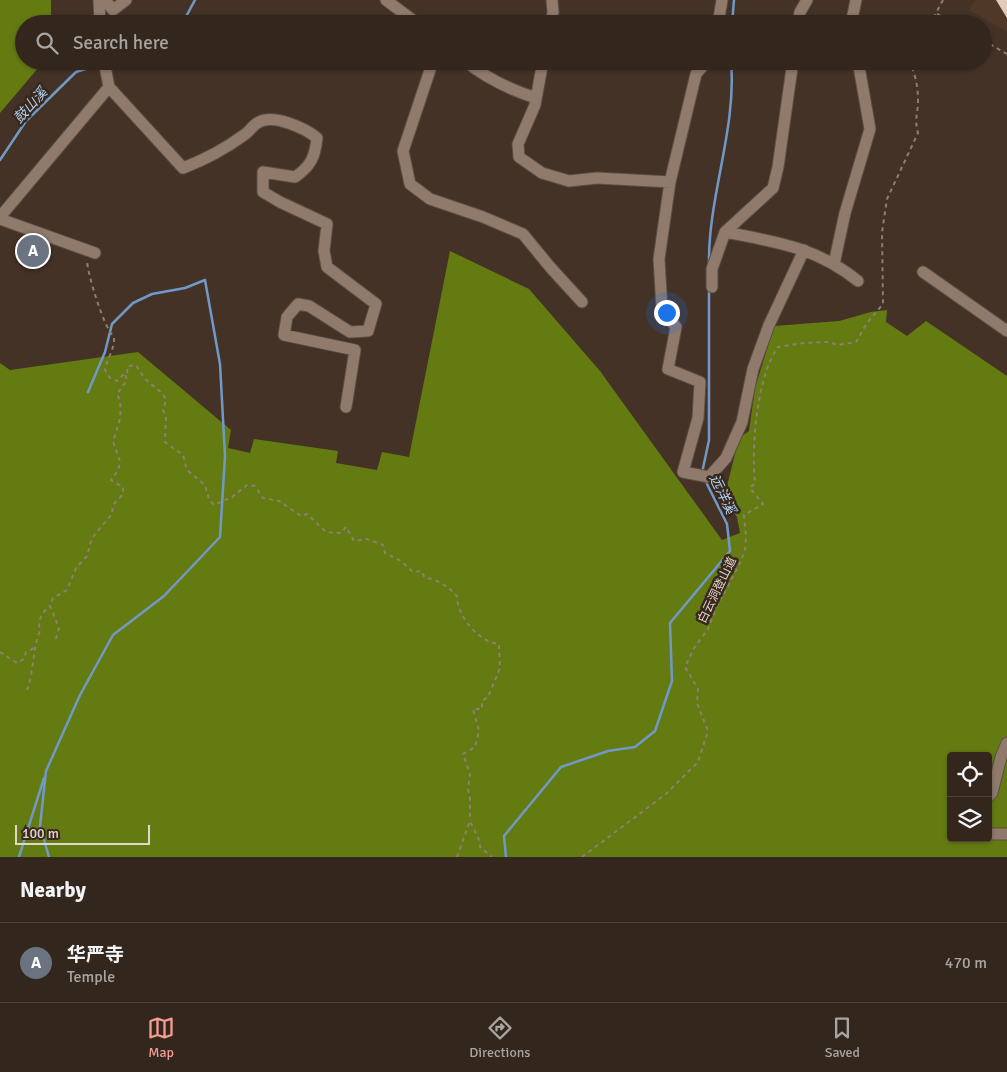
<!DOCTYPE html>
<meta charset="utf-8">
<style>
:root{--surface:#33261c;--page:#3e3229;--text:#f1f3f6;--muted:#a9a5a3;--line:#4e433b;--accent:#f59c94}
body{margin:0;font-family:Signika,"Noto Sans SC",sans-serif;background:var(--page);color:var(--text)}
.controls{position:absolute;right:15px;bottom:15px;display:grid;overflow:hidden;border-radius:5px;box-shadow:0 1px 4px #0004}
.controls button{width:45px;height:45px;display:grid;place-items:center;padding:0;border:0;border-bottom:1px solid var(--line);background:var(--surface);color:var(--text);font:25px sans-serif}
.scale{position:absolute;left:15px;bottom:12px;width:135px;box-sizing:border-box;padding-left:5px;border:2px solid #e1d5ce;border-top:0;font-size:14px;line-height:18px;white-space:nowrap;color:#e1d5ce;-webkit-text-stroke:4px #39281c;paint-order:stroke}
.you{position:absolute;left:666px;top:312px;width:18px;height:18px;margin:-12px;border:4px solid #fff;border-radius:50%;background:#1a73e8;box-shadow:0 0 0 8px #1a73e833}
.badge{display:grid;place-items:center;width:32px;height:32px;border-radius:50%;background:var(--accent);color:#fff;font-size:16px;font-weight:700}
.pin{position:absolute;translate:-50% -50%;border:2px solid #fff;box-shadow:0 1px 5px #0006}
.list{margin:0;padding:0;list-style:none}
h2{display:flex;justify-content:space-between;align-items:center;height:65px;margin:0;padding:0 20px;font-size:21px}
h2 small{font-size:16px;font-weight:400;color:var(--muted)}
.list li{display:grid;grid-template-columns:32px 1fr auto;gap:15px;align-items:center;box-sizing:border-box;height:80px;padding:0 20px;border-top:1px solid var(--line)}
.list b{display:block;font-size:19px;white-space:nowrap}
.list p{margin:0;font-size:16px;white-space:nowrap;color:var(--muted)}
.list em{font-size:16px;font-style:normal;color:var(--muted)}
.icon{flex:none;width:28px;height:28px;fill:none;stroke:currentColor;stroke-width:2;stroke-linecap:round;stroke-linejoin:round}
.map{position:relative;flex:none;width:1007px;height:857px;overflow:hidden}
.search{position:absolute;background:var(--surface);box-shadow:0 1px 4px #0004;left:15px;right:15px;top:15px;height:55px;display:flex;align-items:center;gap:12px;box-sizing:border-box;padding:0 18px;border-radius:28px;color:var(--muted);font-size:19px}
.sheet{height:145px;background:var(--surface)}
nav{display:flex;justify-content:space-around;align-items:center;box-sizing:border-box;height:70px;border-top:1px solid var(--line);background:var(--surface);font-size:14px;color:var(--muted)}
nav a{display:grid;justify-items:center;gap:2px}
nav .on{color:var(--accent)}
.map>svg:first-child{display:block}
.built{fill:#503828}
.forest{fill:#647b12;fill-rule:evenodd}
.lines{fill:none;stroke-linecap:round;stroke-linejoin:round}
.stream{stroke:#7199c8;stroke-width:2.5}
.building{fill:#e0cbba}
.minor-casing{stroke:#5d4e44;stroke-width:13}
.path{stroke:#8e7f75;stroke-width:2;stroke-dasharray:4 4;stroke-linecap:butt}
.minor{stroke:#8f7a6c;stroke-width:11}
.labels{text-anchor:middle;stroke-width:5;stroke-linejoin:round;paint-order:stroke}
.street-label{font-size:12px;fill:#e1d5ce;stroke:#39281c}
.water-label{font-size:14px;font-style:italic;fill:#b1d0f6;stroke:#39281c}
</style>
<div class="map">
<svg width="1007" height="857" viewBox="0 0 1007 857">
<rect width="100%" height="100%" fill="#443226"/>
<path class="built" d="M975,0H1007V32L969,10Z"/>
<path class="forest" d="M0,0H51V24H24V61H44L0,113Z
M450,251L529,289L600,371L722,540L740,533L737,517L724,498L739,438L749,431L755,388L774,326L839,321L871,312L887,310L886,322L907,336L926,321L1007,376V857H0V363L10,370L138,352L231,430L228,448L250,453L254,439L338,451L336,463L377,470L382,452L409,457ZM951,756H988V838H951Z"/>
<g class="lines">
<path class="stream" d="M182,24L195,0
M732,24L734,0
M0,160L26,121L76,72L101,64
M709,264C708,196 737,129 731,61
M702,473L709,440V290
M19,857L44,778
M49,857L40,826L46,771L80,695L113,635L164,596L220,537L225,456L220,364L205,280L185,288L152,294L133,303L112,324L105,352L88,392
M506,857L504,836L561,767L608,751L635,747L655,731L672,681L670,623L730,551L727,524L705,480"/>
</g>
<path class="building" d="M996,0H1007V18Z"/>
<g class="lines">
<g class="minor-casing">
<path id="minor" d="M99,0L100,24
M105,0L113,10L126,0
M386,0L418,24
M551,24L553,12L552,0
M718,24L722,0
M798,24L800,12L807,0
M851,24L856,0
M433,61L403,151L410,184L430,199L483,217L523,234L550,267L582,302
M465,61C486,78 511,90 536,98
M543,61L535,105L518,144L519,157L542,173L569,181L597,178L670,182
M707,61L696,74L670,182L659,259L662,309L676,327L668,369L700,382L698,418L683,472L709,477L726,458L742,422L753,369L769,325L804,250
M793,61L778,167L773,188L725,232C776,242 816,247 858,281
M109,87L183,168C204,160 225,149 244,135C249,132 253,125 259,122C274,114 305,128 317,138C315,157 311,166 295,177L263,172V192L280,202L327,224L324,251L327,267L376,304L368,331L350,332L309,306L298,304L287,317L284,335L355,350L346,407
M0,217L109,87L104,61
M0,219L95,253
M834,264L845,213L870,129L858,61
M923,272L1007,331
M712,287V269L725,232
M988,797L992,793L1001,757L1007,743
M988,834H1007"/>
</g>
<path class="path" d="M943,0L936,13L954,24
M933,24L935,14
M983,40L1007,54
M127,373L128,366L136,365L145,379L163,394L166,400L163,410L166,417L165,442L183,455L187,470L205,485L209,499L214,505L232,497L247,485L255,486L263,498L279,501L301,516L307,514L326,532L341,533L346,527L354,541L367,539L383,545L385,553L401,561L413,572L421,571L425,578C436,578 450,588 457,596C457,617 479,642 499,644L500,668L488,697L482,701V709H473L479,731L475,747L463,754L470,774L468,789L470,798V821
M56,639L59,628L50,606L53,598L67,590L76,568L87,556L92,538L112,514L113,505L123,494V487L111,480C126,461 118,460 113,441C118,426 125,410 117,394L127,380L125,373L117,381L110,378L105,370C107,358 115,349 114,337C104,328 88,276 87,261
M0,652L17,663L24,659L26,652L36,647
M27,690C34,672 33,645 40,631C37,621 42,612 50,606
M457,857L470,821L480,842V847L492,857
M582,857L666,794L698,762L708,731L697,703L698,689L685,667L694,648L708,629L716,608L739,565L745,551L746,536L744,515L763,504L750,488L755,483C751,447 757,376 778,347L803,343L829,342L838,345L856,342L867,323L883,304L882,232L887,199L918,133C914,119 918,114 918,101C918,88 916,77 911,65L914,61"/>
<use href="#minor" class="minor"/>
</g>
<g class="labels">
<g class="street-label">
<text transform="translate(717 590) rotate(-64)" y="4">白云洞登山道</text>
</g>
<g class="water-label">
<text transform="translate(30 105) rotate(-48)" y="5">鼓山溪</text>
<text transform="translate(723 494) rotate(64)" y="5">远洋溪</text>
</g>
</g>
</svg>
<div class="controls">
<button><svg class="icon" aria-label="locate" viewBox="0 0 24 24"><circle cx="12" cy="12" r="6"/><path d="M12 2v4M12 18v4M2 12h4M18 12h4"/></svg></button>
<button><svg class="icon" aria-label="layers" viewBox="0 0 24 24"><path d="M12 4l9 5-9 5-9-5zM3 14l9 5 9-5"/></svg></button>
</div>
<div class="scale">100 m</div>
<div class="you"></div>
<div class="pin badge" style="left:33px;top:251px;background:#6b7280">A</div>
<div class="search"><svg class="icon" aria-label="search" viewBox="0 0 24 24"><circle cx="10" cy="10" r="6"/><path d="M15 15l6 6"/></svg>Search here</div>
</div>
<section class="sheet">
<h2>Nearby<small></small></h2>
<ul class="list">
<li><span class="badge" style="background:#6b7280">A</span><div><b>华严寺</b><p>Temple</p></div><em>470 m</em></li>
</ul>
</section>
<nav>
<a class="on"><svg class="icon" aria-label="map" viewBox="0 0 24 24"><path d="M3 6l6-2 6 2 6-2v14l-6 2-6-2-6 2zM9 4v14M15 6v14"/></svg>Map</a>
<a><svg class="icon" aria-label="directions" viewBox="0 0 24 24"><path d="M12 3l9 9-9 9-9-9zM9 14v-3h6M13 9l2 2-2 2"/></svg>Directions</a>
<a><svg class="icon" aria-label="saved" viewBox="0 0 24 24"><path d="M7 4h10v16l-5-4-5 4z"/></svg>Saved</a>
</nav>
